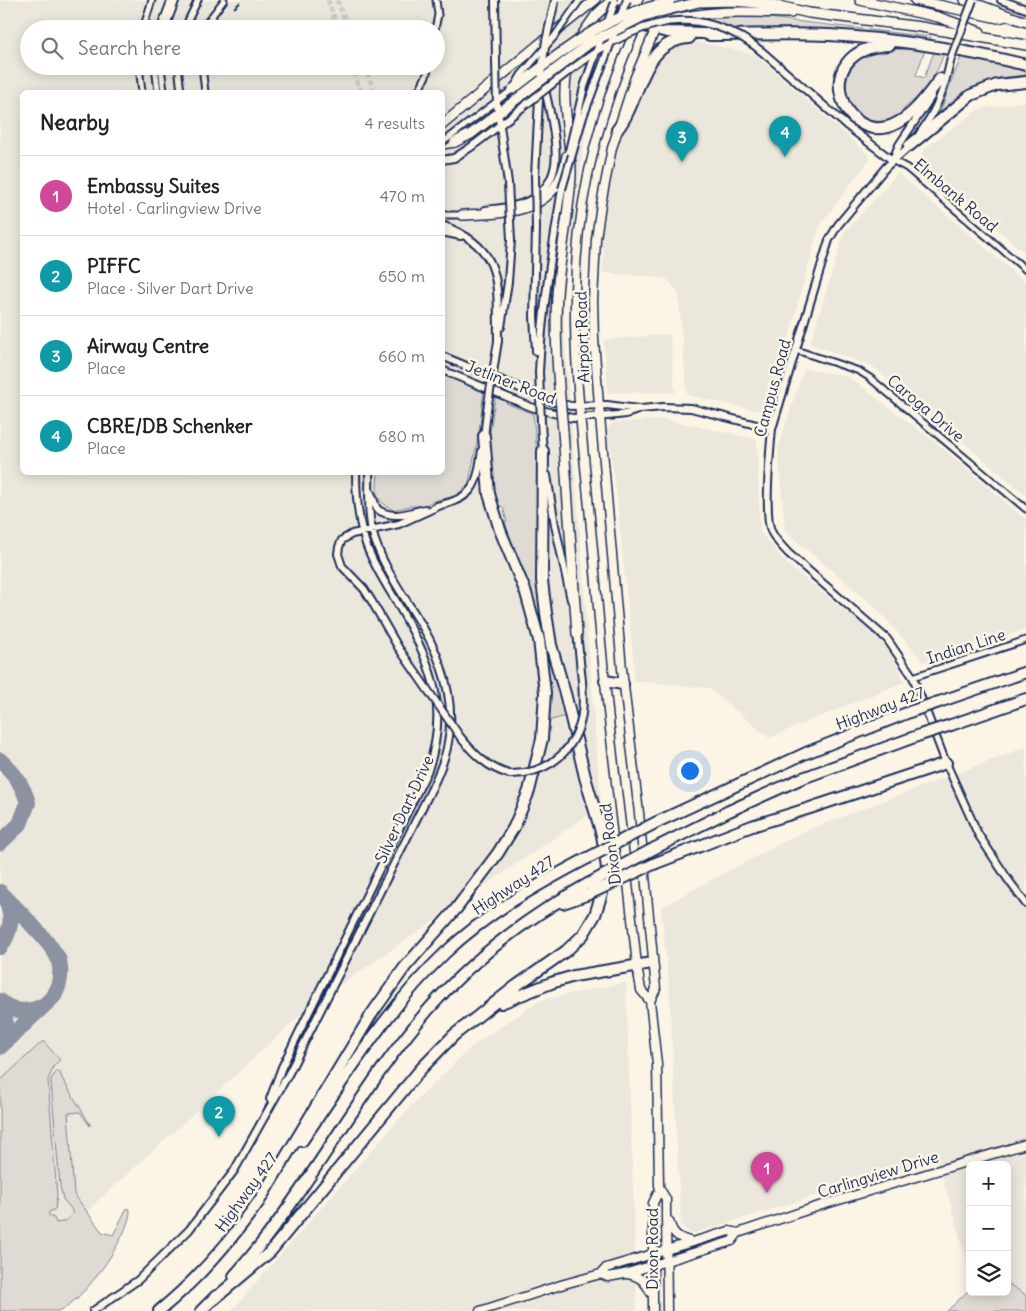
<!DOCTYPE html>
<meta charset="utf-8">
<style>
:root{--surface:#fff;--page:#f2f2f2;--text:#222;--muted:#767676;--line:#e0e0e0;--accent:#c8321e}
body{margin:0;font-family:Delius,sans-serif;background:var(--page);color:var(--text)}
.controls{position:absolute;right:15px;bottom:15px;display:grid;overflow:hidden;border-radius:8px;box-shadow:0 2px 12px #0003}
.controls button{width:45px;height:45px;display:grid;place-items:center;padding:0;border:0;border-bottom:1px solid var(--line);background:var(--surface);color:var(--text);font:25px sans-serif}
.you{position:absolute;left:689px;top:770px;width:18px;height:18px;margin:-12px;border:4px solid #fff;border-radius:50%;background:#1a73e8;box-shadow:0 0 0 8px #1a73e833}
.badge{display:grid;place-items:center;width:32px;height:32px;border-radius:50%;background:var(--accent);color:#fff;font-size:16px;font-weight:700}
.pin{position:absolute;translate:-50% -41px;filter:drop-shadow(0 1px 2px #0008)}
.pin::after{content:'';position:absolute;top:26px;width:18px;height:15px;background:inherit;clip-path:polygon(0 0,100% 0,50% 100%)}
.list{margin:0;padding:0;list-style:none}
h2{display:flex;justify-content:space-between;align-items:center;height:65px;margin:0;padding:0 20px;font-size:21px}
h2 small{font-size:16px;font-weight:400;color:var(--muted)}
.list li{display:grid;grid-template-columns:32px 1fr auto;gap:15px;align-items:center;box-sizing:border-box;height:80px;padding:0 20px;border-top:1px solid var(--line)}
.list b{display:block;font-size:19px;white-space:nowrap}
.list p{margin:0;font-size:16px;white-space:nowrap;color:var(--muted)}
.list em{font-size:16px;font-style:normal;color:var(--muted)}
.icon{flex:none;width:28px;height:28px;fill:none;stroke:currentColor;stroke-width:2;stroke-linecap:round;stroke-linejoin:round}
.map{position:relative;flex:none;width:1026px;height:1311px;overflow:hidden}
.search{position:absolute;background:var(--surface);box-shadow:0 2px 12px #0003;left:20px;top:20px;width:425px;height:55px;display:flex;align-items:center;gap:12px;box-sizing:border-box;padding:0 18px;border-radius:28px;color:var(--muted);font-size:19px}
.panel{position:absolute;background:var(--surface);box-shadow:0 2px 12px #0003;left:20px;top:90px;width:425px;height:385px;border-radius:8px}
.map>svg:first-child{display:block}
.built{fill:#ece7dc;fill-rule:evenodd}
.green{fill:#dfdbd4;stroke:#7d8599}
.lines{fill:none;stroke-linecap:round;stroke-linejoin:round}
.taxiway{stroke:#8c92a2;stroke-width:16}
.minor-tunnel{stroke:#cfcdca;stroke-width:5;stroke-dasharray:5 2.5;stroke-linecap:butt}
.minor-casing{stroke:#1b2f5e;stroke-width:9}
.tertiary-casing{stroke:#1b2f5e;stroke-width:10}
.secondary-casing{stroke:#1b2f5e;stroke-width:11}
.trunk-casing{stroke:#1b2f5e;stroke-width:12}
.motorway-casing{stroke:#1b2f5e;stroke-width:14}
.minor{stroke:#fcf5e5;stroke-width:5}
.tertiary{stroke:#fcf5e5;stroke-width:6}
.secondary{stroke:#fcf5e5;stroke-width:8}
.trunk{stroke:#fcf5e5;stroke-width:9}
.motorway{stroke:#fcf5e5;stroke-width:10}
.rail{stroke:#1b2f5e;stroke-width:2;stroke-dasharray:8 4;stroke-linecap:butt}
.minor-bridge-casing{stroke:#1b2f5e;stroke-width:9;stroke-linecap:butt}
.tertiary-bridge-casing{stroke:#1b2f5e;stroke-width:10;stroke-linecap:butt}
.trunk-bridge-casing{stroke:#1b2f5e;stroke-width:12;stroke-linecap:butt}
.motorway-bridge-casing{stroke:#1b2f5e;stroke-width:14;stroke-linecap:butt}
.minor-bridge{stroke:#fcf5e5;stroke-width:5}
.tertiary-bridge{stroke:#fcf5e5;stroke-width:6}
.trunk-bridge{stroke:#fcf5e5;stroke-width:9}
.motorway-bridge{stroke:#fcf5e5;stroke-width:10}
.labels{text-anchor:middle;stroke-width:5;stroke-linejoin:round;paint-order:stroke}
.street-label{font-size:16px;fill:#1b2f5e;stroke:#fcf5e5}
</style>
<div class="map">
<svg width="1026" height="1311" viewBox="0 0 1026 1311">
<rect width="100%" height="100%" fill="#fcf5e5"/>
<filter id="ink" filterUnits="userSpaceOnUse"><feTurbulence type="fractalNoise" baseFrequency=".02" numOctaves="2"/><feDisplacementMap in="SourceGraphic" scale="10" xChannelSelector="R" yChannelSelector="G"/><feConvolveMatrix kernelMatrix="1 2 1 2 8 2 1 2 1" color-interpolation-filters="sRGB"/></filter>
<g filter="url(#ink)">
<path class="built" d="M0,0H604L562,302L601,806L314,1003L0,1291ZM29,29H436V66H29ZM22,92H442V472H22Z
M694,41L756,55L871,157L819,227L768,413L687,395L678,292L666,278L602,273L604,249L600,248L608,189L611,172L627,120L662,52L679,42Z
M1026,101V254L919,160L925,148L979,109Z
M898,173L1026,283V495L872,366L810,344L844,233Z
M670,334L675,393L657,392L608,393L604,340Z
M804,368L849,377L945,450L1026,520V629L924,662L875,607L785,531L778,448Z
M663,419L757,439L760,532L788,565L879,638L898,665L904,682L769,738L709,688L633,681L634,666L616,489L607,430L613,423Z
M1026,747V1295L1007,1283V1165H970V1271L943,1179L935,1157L903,1169L692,1234L681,1226L669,985L661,907L802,832Z
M626,982L637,1311H231L409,1108L472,1046L541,1000Z"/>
<path class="green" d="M728,16L760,17L931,37L930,40L850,33L737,30L705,20L707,18Z
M892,49L925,50L916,75L924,78L934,52L944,53C937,75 927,90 908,105C904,108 902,113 898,116C850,143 813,57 892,49Z
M962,54L1026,69V75L999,78L969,89L940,112Z
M443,374L484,388L479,433L468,487L466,486L457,496L437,500L422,506H410L393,510C373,498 377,494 378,473L442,472Z
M496,393L508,404L533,414L537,452L538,590L545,634L566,714V716L548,721C549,676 546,633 531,591C523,568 512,546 505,522H507L503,507L498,505C493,482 489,458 490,435C491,421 494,407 496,393Z
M43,1041L60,1060L54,1065L48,1080L57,1195L55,1209L49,1212V1216L54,1218L56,1223L66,1221L72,1214V1210L63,1199L60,1186L51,1083V1079L57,1071H59L63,1080L90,1124V1126L80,1112L68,1113L74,1194L102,1232L113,1235L127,1208L130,1209C132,1233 82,1304 58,1311C54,1311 47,1311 43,1311C29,1311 14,1311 0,1311V1081Z
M1007,1283L1026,1295V1311H947L970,1289V1292H1007Z"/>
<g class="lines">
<path class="taxiway" d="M0,760C14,773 23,785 28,803L20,824L0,843
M0,892C12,904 56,947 59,961C62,974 60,985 54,996L0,1047
M0,947C11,932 14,918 6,901
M0,1001C12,1012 28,1014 42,1006
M0,1004C7,1016 7,1031 0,1044"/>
<path class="minor-tunnel" d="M328,0L338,29
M337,0L349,29
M351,66L361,92
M364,66L375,92"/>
<g class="minor-casing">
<path id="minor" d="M143,29L152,0
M160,29L171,0
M165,29L176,0
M184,29L198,0
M202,29L224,0
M208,29L213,18
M435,29L438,15L436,0
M139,66L142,92
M155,66L158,92
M161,66L164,92
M202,66L205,92
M418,92L427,74L428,66
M892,160L907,168L1026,270
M442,215H462
M796,350L859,371L870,378L1026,509
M913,677L1026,640"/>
</g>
<g class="tertiary-casing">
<path id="tertiary" d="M495,0L496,61
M1001,0L1026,9
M766,55L846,125L892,160
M501,133L508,183
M920,133C937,110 945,87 951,58
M911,145L886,167L838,225L829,240L772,429C770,450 764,513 771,531C775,540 782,546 788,553L887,639L913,677L946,763L978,834L1007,878L1026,904
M893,159L899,145L931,97
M442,160L454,158L471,147
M535,176L540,80
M485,210C502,208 522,207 536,196C561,178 557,149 552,122C549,107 546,92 542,78
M442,225C505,248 497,284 498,341
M536,228L534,316L536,351
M442,232L461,236
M501,327L508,282L511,240
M442,356L554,402L571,406L607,405L638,409
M442,370L531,407L572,418L608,416L626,414L641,409L663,407L691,408L772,429
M539,372C542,310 552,250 562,189
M541,422L543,453
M484,438L487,410
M547,475L555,525L571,600
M371,493L377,509C392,520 408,513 425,509
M437,506C474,498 477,486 482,450
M577,632L582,681
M398,647L371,600L364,589L342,566L338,554L339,547L342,540L352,534L399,524L441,505
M461,738C474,754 488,768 509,774
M270,1099L282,1067L428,770C451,703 429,659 396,601C385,583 373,564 366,544C358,521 356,497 356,472
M93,1311L138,1280L189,1230L234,1171L289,1073L432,788C438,775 444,762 447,748C458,699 440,652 413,611C397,586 379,559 372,530C367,510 370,492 369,472"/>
</g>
<g class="secondary-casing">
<path id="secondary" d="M642,13L648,0
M636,28C602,105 580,184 576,268C571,358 584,449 592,539C597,590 600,640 606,691C615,783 628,874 637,966L641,990L650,1001L657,1064L659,1185L660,1189L666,1199V1211L667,1311
M650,1001L656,989L639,813L622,669L599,405L594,339L593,301L596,239L601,204L612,148L635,77L664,9
M669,1221C673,1235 678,1238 693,1242
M601,1274L606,1268L729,1231L738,1233L819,1206L1026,1144
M627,1274C641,1276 645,1282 651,1293
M480,1311L564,1284L597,1275L601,1274L608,1277L624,1274L732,1241L738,1233
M653,1311V1203L660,1189"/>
</g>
<g class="trunk-casing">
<path id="trunk" d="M860,0L938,17L980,32
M915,0L998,18L1007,16
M965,0L1026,22
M699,2L733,1L770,4L809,13L921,27L1026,45
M667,21C711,9 747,12 791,13
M578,41L596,15L612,0
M442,125L537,46L595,0
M442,144L455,142
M462,215C508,213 558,214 567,156
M559,387C556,350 554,312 559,274C563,241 569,209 571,176C572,136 556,93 572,55
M563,431L577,634"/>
</g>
<g class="motorway-casing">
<path id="motorway" d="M637,24L667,32L704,33L710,35C750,35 790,33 829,35C896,39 961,49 1026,65
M889,45C804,49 844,152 897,123C916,113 927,95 940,79
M617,130C642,99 640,42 689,38
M909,146L971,95L997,85L1026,82
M605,681L623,684
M939,702L1026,672
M951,725L1026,699
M657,822L806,753L912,711
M655,848L729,811L800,779L920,735
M656,863L752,826L810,808L946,763
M563,903L589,894
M501,1003L551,983L574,976L652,963
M302,1141C346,1077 388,1007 445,953C486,914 535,886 584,860
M258,1203L371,1015L405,967L456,909L498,853L514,827L529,791L542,739L545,693L539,640L526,593L500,530L489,494L484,436
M234,1276C308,1194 356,1093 428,1010C473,958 528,917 588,884
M213,1300L270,1252L420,1070L454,1035L516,986L566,951L583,935L595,915L602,893L607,868L602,835L585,777L566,697L551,645L546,613L542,581L543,451
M159,1311C198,1279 231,1241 260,1200
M201,1311L216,1296"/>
</g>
<use href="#minor" class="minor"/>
<use href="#tertiary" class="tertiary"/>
<use href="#secondary" class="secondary"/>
<use href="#trunk" class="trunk"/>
<use href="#motorway" class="motorway"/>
<path class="rail" d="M234,8L243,0"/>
<g class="minor-bridge-casing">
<path id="minor-bridge" d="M178,66L181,92
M442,143L513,89L521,75L554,37L580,0"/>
</g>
<g class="tertiary-bridge-casing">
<path id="tertiary-bridge" d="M619,19L627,0
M607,24L615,2
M951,58L973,0
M496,61L497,105L501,133
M541,74L546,41L555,0
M471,147C497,128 521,108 546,89C579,63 615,34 657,24C696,14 737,29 766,55
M569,151L584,87L602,35
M535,176L536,228
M508,183L511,240
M562,189L583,117L616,29
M539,372L541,422
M487,410L498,341
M398,647L461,738
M509,774C541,775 568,758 579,727C584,712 583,696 582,681"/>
</g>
<g class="trunk-bridge-casing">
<path id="trunk-bridge" d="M513,89C562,52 605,13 669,3
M455,142L471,134L590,43L644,16L699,2
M559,387L563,431"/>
</g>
<g class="motorway-bridge-casing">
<path id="motorway-bridge" d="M912,711L939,702
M920,735L951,725
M584,860L657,822
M588,884L655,848
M589,894L656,863"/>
</g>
<use href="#minor-bridge" class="minor-bridge"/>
<use href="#tertiary-bridge" class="tertiary-bridge"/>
<use href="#trunk-bridge" class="trunk-bridge"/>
<use href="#motorway-bridge" class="motorway-bridge"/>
</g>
</g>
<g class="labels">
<g class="street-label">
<text transform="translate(956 195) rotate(40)" y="6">Elmbank Road</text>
<text transform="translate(582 337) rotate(-92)" y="6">Airport Road</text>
<text transform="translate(511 382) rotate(21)" y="6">Jetliner Road</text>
<text transform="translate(772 388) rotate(-75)" y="6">Campus Road</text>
<text transform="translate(926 408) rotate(40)" y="6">Caroga Drive</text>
<text transform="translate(966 646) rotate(-18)" y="6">Indian Line</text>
<text transform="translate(880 708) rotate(-21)" y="6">Highway 427</text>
<text transform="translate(404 809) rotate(-65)" y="6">Silver Dart Drive</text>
<text transform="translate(610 844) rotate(-97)" y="6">Dixon Road</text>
<text transform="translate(513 885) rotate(-33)" y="6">Highway 427</text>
<text transform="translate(878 1174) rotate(-17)" y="6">Carlingview Drive</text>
<text transform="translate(246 1192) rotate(-54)" y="6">Highway 427</text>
<text transform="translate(652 1249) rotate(-90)" y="6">Dixon Road</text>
</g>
</g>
</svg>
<div class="controls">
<button>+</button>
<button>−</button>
<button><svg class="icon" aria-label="layers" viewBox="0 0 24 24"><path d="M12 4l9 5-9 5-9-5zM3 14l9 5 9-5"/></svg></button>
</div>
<div class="you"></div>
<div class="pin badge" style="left:767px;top:1193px;background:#d1479c">1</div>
<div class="pin badge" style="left:219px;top:1137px;background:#0f9aa8">2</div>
<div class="pin badge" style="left:682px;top:162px;background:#0f9aa8">3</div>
<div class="pin badge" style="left:785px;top:157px;background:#0f9aa8">4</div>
<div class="search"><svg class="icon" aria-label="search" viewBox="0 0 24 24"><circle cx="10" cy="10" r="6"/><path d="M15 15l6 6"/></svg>Search here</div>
<section class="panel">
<h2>Nearby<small>4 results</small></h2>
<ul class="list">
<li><span class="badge" style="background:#d1479c">1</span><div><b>Embassy Suites</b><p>Hotel · Carlingview Drive</p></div><em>470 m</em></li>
<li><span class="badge" style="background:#0f9aa8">2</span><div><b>PIFFC</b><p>Place · Silver Dart Drive</p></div><em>650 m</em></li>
<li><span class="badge" style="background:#0f9aa8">3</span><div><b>Airway Centre</b><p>Place</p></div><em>660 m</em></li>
<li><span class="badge" style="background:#0f9aa8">4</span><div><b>CBRE/DB Schenker</b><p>Place</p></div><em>680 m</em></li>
</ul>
</section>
</div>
